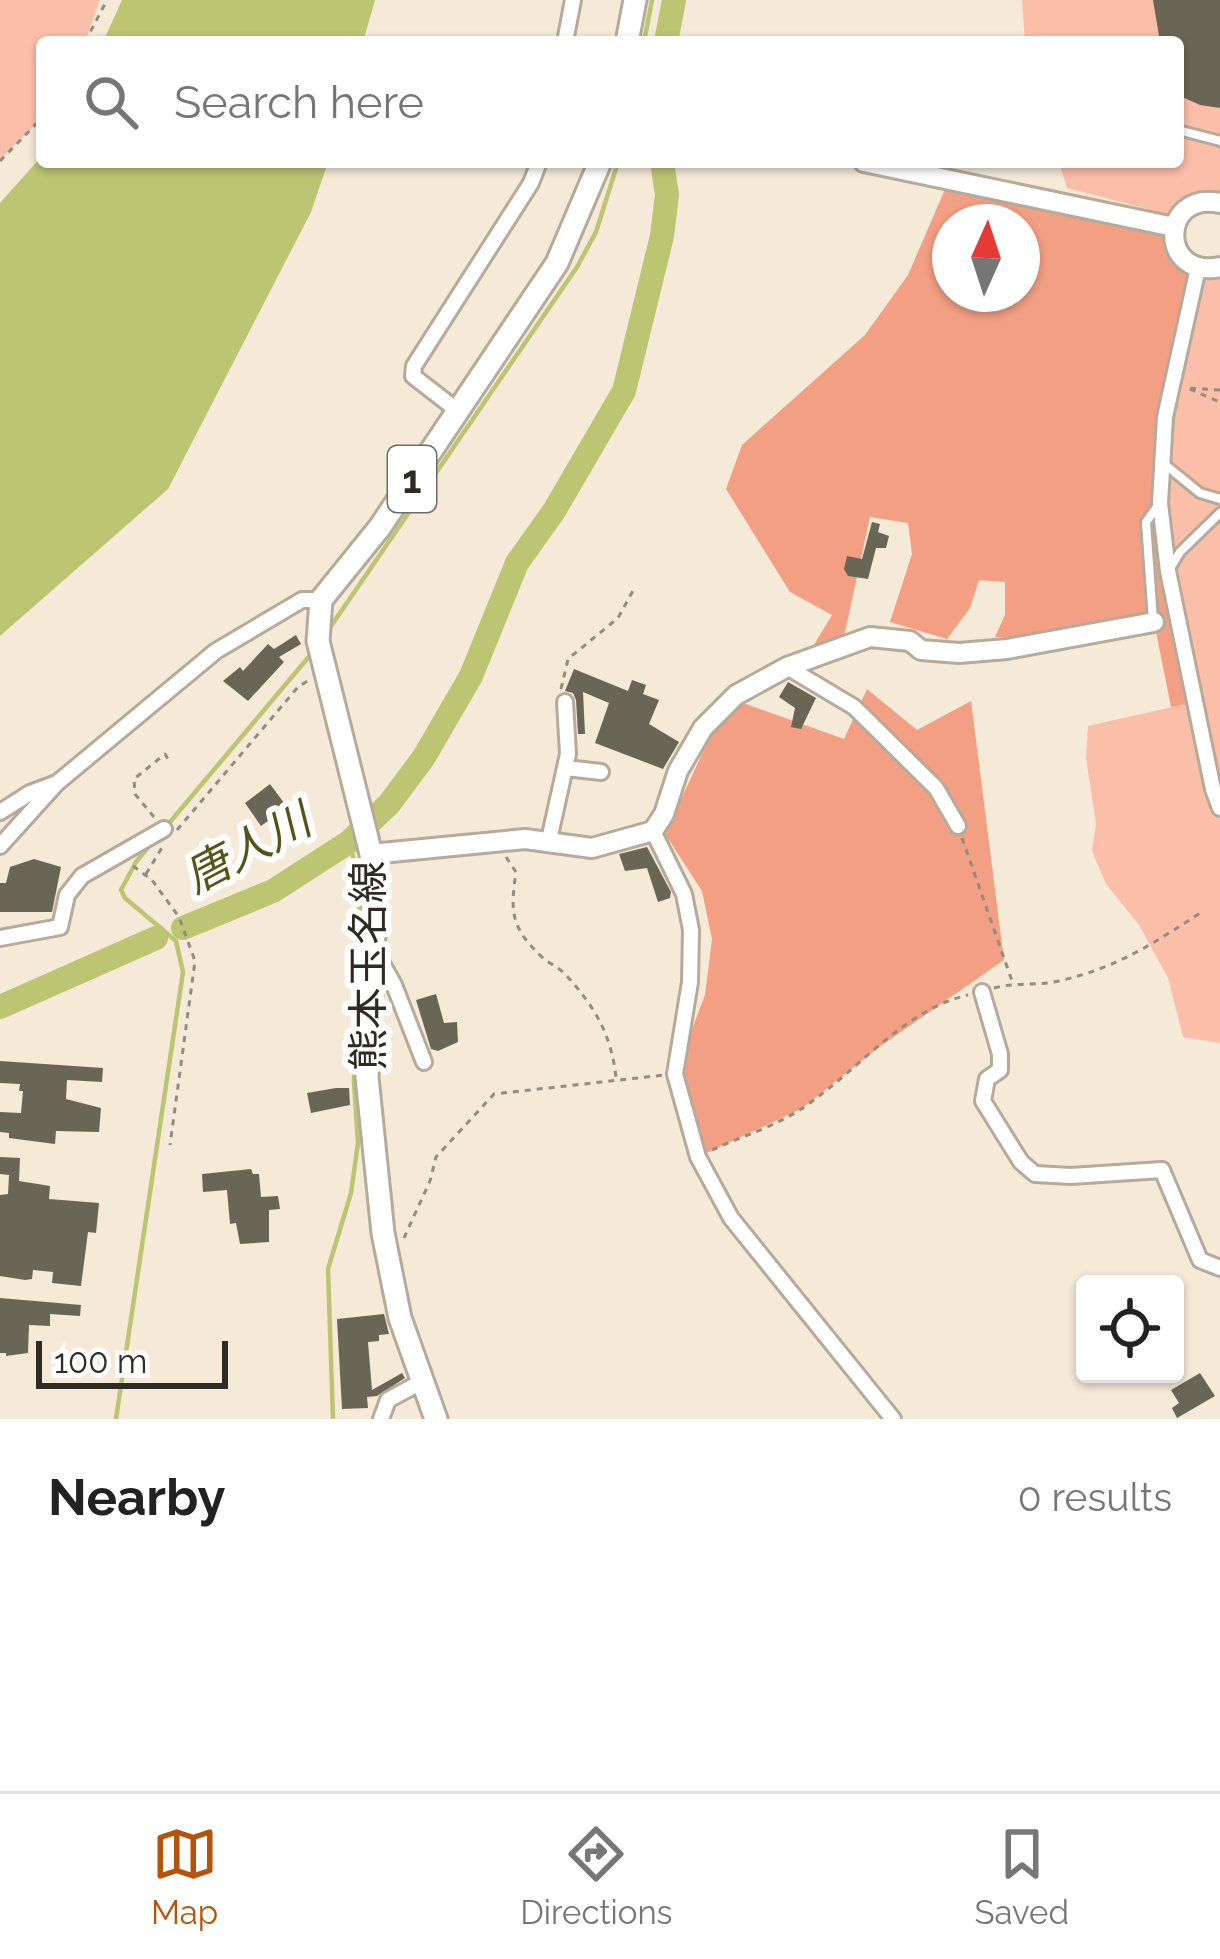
<!DOCTYPE html>
<meta charset="utf-8">
<style>
:root{--surface:#fff;--page:#f6f6f6;--text:#222;--muted:#767676;--line:#e0e0e0;--accent:#b45309}
body{margin:0;font-family:Raleway,"Noto Sans JP",sans-serif;background:var(--page);color:var(--text)}
.controls{position:absolute;right:36px;bottom:36px;display:grid;overflow:hidden;border-radius:12px;box-shadow:0 3px 9px #0004}
.controls button{width:108px;height:108px;display:grid;place-items:center;padding:0;border:0;border-bottom:3px solid var(--line);background:var(--surface);color:var(--text);font:60px sans-serif}
.compass{position:absolute;left:932px;top:204px;width:108px;height:108px;border-radius:50%;background:var(--surface);box-shadow:0 3px 9px #0004;rotate:3deg}
.scale{position:absolute;left:36px;bottom:30px;width:192px;box-sizing:border-box;padding-left:12px;border:6px solid #2f2b24;border-top:0;font-size:33px;line-height:42px;white-space:nowrap;color:#2f2b24;-webkit-text-stroke:9px #fff;paint-order:stroke}
.list{margin:0;padding:0;list-style:none}
h2{display:flex;justify-content:space-between;align-items:center;height:156px;margin:0;padding:0 48px;font-size:51px}
h2 small{font-size:39px;font-weight:400;color:var(--muted)}
.icon{flex:none;width:66px;height:66px;fill:none;stroke:currentColor;stroke-width:2;stroke-linecap:round;stroke-linejoin:round}
.map{position:relative;flex:none;width:1220px;height:1419px;overflow:hidden}
.search{position:absolute;background:var(--surface);box-shadow:0 3px 9px #0004;left:36px;right:36px;top:36px;height:132px;display:flex;align-items:center;gap:30px;box-sizing:border-box;padding:0 42px;border-radius:12px;color:var(--muted);font-size:45px}
.sheet{height:372px;background:var(--surface)}
nav{display:flex;justify-content:space-around;align-items:center;box-sizing:border-box;height:168px;border-top:3px solid var(--line);background:var(--surface);font-size:33px;color:var(--muted)}
nav a{display:grid;justify-items:center;gap:6px}
nav .on{color:var(--accent)}
.map>svg:first-child{display:block}
.green{fill:#fbbea9}
.forest{fill:#f39f83;fill-rule:evenodd}
.water{fill:#bbc572}
.lines{fill:none;stroke-linecap:round;stroke-linejoin:round}
.stream{stroke:#bbc572;stroke-width:4.5}
.river{stroke:#bbc572;stroke-width:24}
.building{fill:#6a6655}
.service-casing{stroke:#b6ab9a;stroke-width:14}
.minor-casing{stroke:#b6ab9a;stroke-width:20}
.tertiary-casing{stroke:#b6ab9a;stroke-width:24}
.primary-casing{stroke:#b6ab9a;stroke-width:27}
.path{stroke:#948c7f;stroke-width:3;stroke-dasharray:6 6;stroke-linecap:butt}
.service{stroke:#fff;stroke-width:8}
.minor{stroke:#fff;stroke-width:14}
.tertiary{stroke:#fff;stroke-width:18}
.primary{stroke:#fff;stroke-width:21}
.labels{text-anchor:middle;stroke-width:12;stroke-linejoin:round;paint-order:stroke}
.shield{fill:#fff;stroke:#6d6b66;stroke-width:3}
.shield-label{font-size:39px;font-weight:bold;fill:#2f2b24}
.street-label{font-size:42px;fill:#2f2b24;stroke:#fff}
.water-label{font-size:45px;font-style:italic;fill:#505518;stroke:#fff}
</style>
<div class="map">
<svg width="1220" height="1419" viewBox="0 0 1220 1419">
<rect width="100%" height="100%" fill="#f5e9d7"/>
<path class="green" d="M0,0H100L85,42H42V118L0,160Z
M1022,0H1220V194C1199,193 1183,196 1171,215L1067,188L1059,162H1178V42H1025Z
M1220,276V780L1165,598L1163,426L1201,277Z
M1194,702L1220,807V1043L1183,1037L1168,978L1139,925L1106,884L1092,851L1096,824L1086,758L1088,726Z"/>
<path class="forest" d="M949,180L1169,226L1193,268L1169,402L1163,557L1196,702L1171,707L1153,617L1022,637H995L1005,615V582L979,580L970,608L947,639L890,622L912,554L908,523L870,517L843,641L812,648L832,615L790,592L726,489L742,445L865,335L908,275ZM950,222H1022V294H950Z
M867,689L917,730L971,701L1004,960L878,1048L801,1109L698,1157L675,1074L705,995L712,939L702,891L665,834L714,728L743,703L844,739Z"/>
<path class="water" d="M122,0H375L363,42H103Z
M42,156V162H328L311,212L168,489L0,636V203Z"/>
<g class="lines">
<path class="stream" d="M644,42L652,0
M329,629L577,267L596,232L618,162
M165,828L312,653
M116,1419L183,972L176,941L125,898L121,890L136,862L153,841
M333,1419L328,1269L351,1193L358,1143L354,1082L359,909L358,875L349,842"/>
<path class="river" d="M666,42L674,0
M183,928L273,891L349,842L389,804L424,757L471,676L517,563L554,511L624,391L662,236L667,195L662,162
M0,1007L156,938"/>
</g>
<path class="building" d="M1153,0H1220V108L1200,105L1178,95V42H1160Z
M872,522L880,524L878,532L889,536L886,548H876L868,579L848,576L844,569L847,556L862,559Z
M296,635L301,644L279,657L284,662L248,701L223,681L240,667L243,671L268,644L274,649Z
M574,669L628,691L632,680L646,685L643,694L659,700L649,724L679,742L663,769L595,743L609,703L583,692L585,734H578L576,700L573,693L565,691Z
M788,682L816,698L801,729L791,727L795,708L779,697Z
M270,784L287,807L261,826L245,803Z
M647,847L671,892L670,898L658,902L647,868L625,871L619,854Z
M34,859L61,867L52,912H0V883H6L10,867Z
M436,994L444,1023L457,1022L458,1042L438,1051L431,1049L416,1000Z
M0,1061L103,1068L102,1082L67,1080L66,1099L101,1108L99,1132L56,1131L55,1144L9,1138V1133L0,1132V1112L21,1113L23,1091H19L20,1084L0,1083Z
M336,1088H349L350,1105L311,1113L307,1093Z
M0,1157L20,1158L19,1181L50,1186L49,1199L99,1203L96,1233L88,1232L81,1286L52,1283L53,1272L33,1270L32,1279L25,1280L0,1276V1195L8,1194L9,1175L0,1174Z
M251,1169L253,1174H259L261,1197L278,1196L280,1209L269,1210V1242L240,1244L236,1223L230,1224L227,1190L203,1192L202,1174Z
M0,1298L81,1305L80,1316L50,1314V1326L29,1325L28,1353L6,1356V1353H0Z
M384,1314L389,1334L379,1335V1341L368,1342L372,1390L402,1373L405,1378L377,1396L367,1397L368,1408L342,1409L337,1319Z
M1200,1373L1215,1396L1177,1418L1172,1408L1179,1403L1171,1390Z"/>
<g class="lines">
<g class="service-casing">
<path id="service" d="M1178,130L1220,141
M1163,463L1200,493L1220,499
M1169,570L1180,552L1220,513
M1153,620L1146,522L1157,507"/>
</g>
<g class="minor-casing">
<path id="minor" d="M565,42L573,0
M1198,268L1165,417L1160,503L1168,571L1213,789L1220,808
M458,411L413,376L414,366L531,183L539,162
M787,667L854,707L936,788L958,826
M566,768L601,772
M0,812L30,793L57,783
M653,831L684,894L691,930L690,982L675,1074L698,1157L731,1218L893,1419
M549,840L568,754L565,702
M0,846L57,783L216,651L302,600H321
M0,938L60,927L67,895L82,876L164,829
M375,951L394,985L424,1062
M982,992L1000,1054V1070L987,1079L983,1101L1021,1162L1035,1174L1071,1176L1162,1170L1200,1260L1220,1268
M381,1419L388,1400L423,1381"/>
</g>
<g class="tertiary-casing">
<path id="tertiary" d="M864,162L1174,227
M1220,203C1159,190 1159,280 1220,267
M371,854L525,839L592,848L653,831L664,814L678,771L703,728L736,695L787,667L870,637L910,641L921,650L959,653L1007,649L1154,622"/>
</g>
<g class="primary-casing">
<path id="primary" d="M627,42L635,0
M436,1419L400,1318L383,1233L367,1077L375,911L371,854L318,641L321,600L380,527L557,263L600,162"/>
</g>
<path class="path" d="M85,42L107,0
M0,161L42,118
M1220,390L1187,388L1220,402
M561,689L568,659L618,618L635,587
M154,817L135,794L134,779L165,754L168,759
M177,830L298,687L309,680
M962,838L1012,981
M506,857L516,872C510,913 511,928 543,958C550,964 560,968 566,975C595,1007 611,1034 616,1077
M133,866L152,880L179,917L195,961L170,1145
M146,874L163,846
M994,988C1016,982 1038,986 1059,981C1119,967 1152,944 1202,912
M712,1150C740,1137 771,1128 798,1111C855,1075 900,1011 968,995
M404,1238L430,1181L436,1157L494,1094L664,1075"/>
<use href="#service" class="service"/>
<use href="#minor" class="minor"/>
<use href="#tertiary" class="tertiary"/>
<use href="#primary" class="primary"/>
</g>
<g class="labels">
<rect class="shield" x="388" y="446" width="48" height="66" rx="9"/>
<g class="shield-label">
<text x="412" y="493">1</text>
</g>
<g class="street-label">
<text transform="translate(368 966) rotate(-90)" y="15">熊本玉名線</text>
</g>
<g class="water-label">
<text transform="translate(247 848) rotate(-28)" y="16">唐人川</text>
</g>
</g>
</svg>
<div class="controls">
<button><svg class="icon" aria-label="locate" viewBox="0 0 24 24"><circle cx="12" cy="12" r="6"/><path d="M12 2v4M12 18v4M2 12h4M18 12h4"/></svg></button>
</div>
<svg class="compass" viewBox="-18 -18 36 36"><path d="M0-13l5 13h-10z" fill="#e53935"/><path d="M0 13l5-13h-10z" fill="#767676"/></svg>
<div class="scale">100 m</div>
<div class="search"><svg class="icon" aria-label="search" viewBox="0 0 24 24"><circle cx="10" cy="10" r="6"/><path d="M15 15l6 6"/></svg>Search here</div>
</div>
<section class="sheet">
<h2>Nearby<small>0 results</small></h2>
<ul class="list">
</ul>
</section>
<nav>
<a class="on"><svg class="icon" aria-label="map" viewBox="0 0 24 24"><path d="M3 6l6-2 6 2 6-2v14l-6 2-6-2-6 2zM9 4v14M15 6v14"/></svg>Map</a>
<a><svg class="icon" aria-label="directions" viewBox="0 0 24 24"><path d="M12 3l9 9-9 9-9-9zM9 14v-3h6M13 9l2 2-2 2"/></svg>Directions</a>
<a><svg class="icon" aria-label="saved" viewBox="0 0 24 24"><path d="M7 4h10v16l-5-4-5 4z"/></svg>Saved</a>
</nav>
